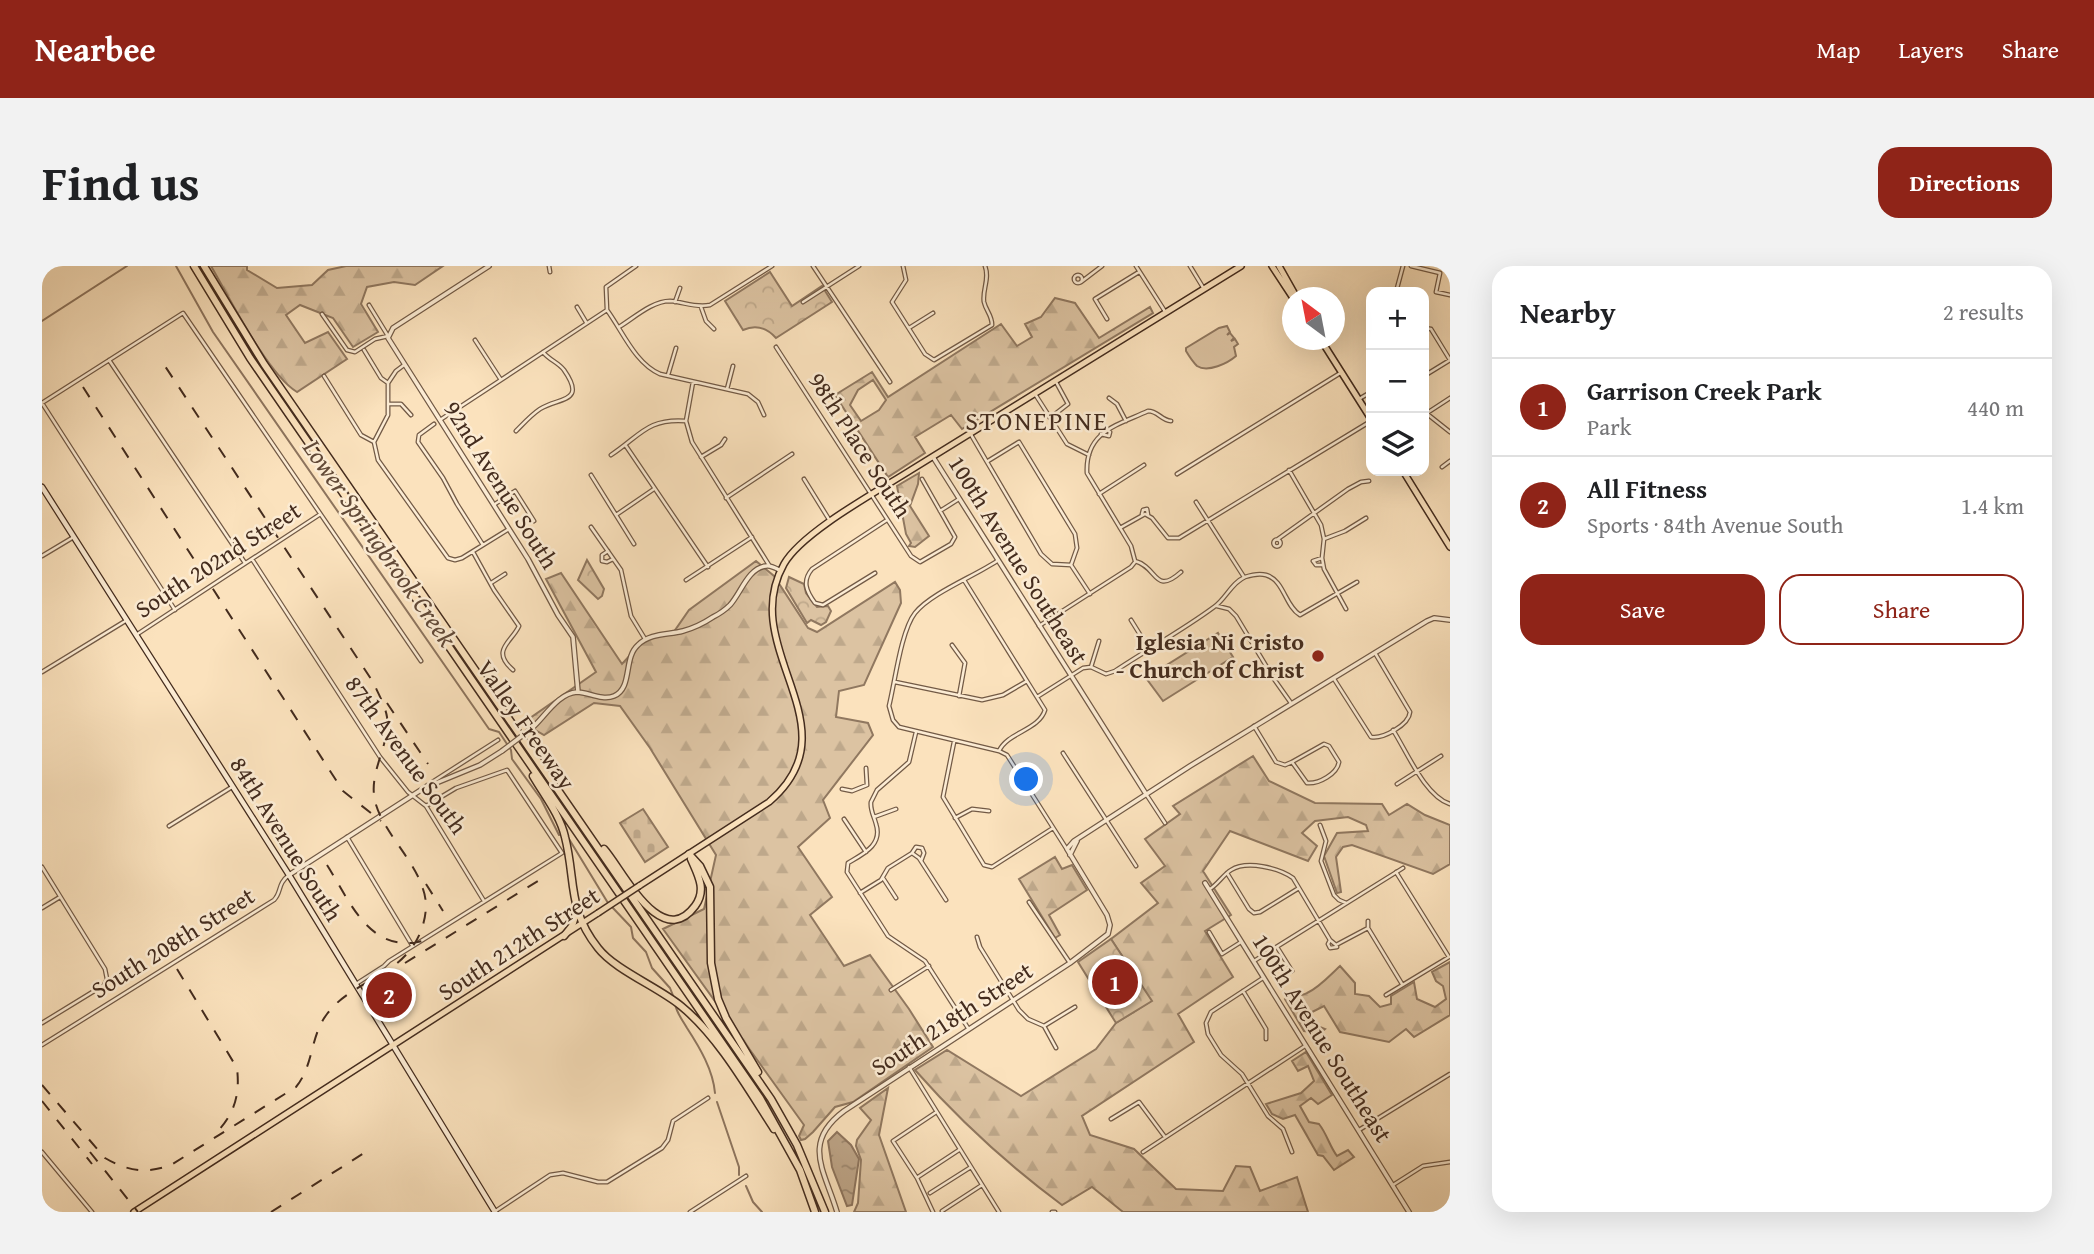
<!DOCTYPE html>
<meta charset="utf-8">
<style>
:root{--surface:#fff;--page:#f2f2f2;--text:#202124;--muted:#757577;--line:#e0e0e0;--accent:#8f2418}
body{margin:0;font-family:"Gentium Book Plus",serif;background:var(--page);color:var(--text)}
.controls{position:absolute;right:21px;top:21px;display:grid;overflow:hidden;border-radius:14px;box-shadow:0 7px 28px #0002}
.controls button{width:63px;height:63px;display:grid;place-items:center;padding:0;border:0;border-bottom:2px solid var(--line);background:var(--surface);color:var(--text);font:35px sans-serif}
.compass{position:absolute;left:1240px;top:21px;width:63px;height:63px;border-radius:50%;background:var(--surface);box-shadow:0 7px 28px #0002;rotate:328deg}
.you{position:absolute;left:985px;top:514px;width:24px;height:24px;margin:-18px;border:5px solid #fff;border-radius:50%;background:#1a73e8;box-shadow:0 0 0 10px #1a73e833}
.badge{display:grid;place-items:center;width:46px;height:46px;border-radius:50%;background:var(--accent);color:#fff;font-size:23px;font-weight:700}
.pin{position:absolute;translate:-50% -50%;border:4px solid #fff;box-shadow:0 2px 7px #0006}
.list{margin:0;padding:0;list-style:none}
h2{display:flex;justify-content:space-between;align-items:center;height:91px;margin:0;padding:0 28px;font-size:30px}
h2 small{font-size:23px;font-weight:400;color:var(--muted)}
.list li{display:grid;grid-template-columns:46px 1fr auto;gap:21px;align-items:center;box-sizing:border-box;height:98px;padding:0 28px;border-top:2px solid var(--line)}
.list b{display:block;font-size:26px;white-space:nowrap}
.list p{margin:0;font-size:23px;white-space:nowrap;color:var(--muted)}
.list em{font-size:23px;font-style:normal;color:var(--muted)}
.actions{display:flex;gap:14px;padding:21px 28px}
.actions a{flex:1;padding:16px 0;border:2px solid var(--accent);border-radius:21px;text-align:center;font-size:24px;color:var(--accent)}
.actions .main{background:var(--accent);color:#fff}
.icon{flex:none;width:38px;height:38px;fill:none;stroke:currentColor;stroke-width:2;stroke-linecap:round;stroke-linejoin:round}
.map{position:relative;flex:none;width:1408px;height:946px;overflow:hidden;border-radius:21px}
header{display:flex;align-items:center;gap:42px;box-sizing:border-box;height:98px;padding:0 35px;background:var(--accent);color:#fff}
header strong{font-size:33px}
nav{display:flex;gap:38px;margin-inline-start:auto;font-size:24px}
.intro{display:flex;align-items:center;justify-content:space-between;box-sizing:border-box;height:168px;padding:0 42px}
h1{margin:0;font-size:49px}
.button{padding:18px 32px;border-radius:21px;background:var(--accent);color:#fff;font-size:24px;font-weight:700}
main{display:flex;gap:42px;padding:0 42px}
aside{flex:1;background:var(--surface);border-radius:21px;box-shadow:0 7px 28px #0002}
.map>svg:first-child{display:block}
.green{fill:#dcc3a2;stroke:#907860;stroke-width:2}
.forest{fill:url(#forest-firs);stroke:#907860;stroke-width:2;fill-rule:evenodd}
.cemetery{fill:url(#cemetery-stones);stroke:#907860;stroke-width:2}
.park{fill:url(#park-crowns);stroke:#907860;stroke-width:2}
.water{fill:url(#water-ripples);stroke:#8d745d;stroke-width:2}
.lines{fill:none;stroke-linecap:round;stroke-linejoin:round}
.stream{stroke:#8d745d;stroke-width:2}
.minor-casing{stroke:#725a46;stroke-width:5}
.tertiary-casing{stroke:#725a46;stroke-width:6}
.secondary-casing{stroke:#442c1e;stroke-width:7}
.primary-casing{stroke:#442c1e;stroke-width:8}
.motorway-casing{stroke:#442c1e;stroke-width:9}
.minor{stroke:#fcecd4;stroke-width:2.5}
.tertiary{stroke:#fcecd4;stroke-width:3.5}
.secondary{stroke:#fcecd4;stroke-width:4.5}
.primary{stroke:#fbe2bd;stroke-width:5}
.motorway{stroke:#fbe2bd;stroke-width:6}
.rail{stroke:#442c1e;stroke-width:2;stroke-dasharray:12 12;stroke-linecap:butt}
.tertiary-bridge-casing{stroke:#725a46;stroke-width:6;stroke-linecap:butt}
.primary-bridge-casing{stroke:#442c1e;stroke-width:8;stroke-linecap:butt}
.tertiary-bridge{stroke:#fcecd4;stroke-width:3.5}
.primary-bridge{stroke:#fbe2bd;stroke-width:5}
.poi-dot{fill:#8f2418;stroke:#fcecd4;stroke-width:2.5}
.labels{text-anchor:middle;stroke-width:5;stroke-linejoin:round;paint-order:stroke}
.street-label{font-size:24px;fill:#442c1e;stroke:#fcecd4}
.poi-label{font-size:24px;font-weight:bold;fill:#442c1e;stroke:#fcecd4;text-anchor:end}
.neighbourhood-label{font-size:26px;letter-spacing:2px;fill:#442c1e;stroke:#fcecd4}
.water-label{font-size:26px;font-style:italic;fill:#624a38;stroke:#fcecd4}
</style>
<header>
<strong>Nearbee</strong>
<nav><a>Map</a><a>Layers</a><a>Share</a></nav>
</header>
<div class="intro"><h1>Find us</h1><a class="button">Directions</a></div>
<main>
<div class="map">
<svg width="1408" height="946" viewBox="0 0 1408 946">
<defs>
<pattern id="forest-firs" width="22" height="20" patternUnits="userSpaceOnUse" patternTransform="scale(1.75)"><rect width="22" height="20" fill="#dcc3a2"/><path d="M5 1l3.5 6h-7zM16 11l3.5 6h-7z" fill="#bea88b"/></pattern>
<pattern id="cemetery-stones" width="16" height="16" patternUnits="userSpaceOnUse" patternTransform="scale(1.75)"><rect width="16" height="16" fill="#dcc3a2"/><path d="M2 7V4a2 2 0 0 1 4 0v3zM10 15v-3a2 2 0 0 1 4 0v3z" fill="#bea88b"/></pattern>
<pattern id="park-crowns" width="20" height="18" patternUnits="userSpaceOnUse" patternTransform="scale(1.75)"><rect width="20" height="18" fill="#dcc3a2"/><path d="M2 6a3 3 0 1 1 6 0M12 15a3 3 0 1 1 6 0" fill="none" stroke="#bea88b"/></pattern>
<pattern id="water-ripples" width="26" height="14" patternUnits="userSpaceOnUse" patternTransform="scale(1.75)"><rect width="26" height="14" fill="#bda487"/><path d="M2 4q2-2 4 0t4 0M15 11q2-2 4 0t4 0" fill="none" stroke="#9b866e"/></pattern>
</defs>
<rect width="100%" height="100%" fill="#fbe2bd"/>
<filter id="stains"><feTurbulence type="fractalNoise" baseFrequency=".00286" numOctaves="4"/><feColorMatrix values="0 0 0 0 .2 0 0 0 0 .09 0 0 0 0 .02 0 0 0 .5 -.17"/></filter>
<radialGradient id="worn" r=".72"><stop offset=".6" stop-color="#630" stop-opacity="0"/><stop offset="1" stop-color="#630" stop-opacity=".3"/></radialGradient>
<path class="green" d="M1185,60L1188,66L1185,69L1188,67L1192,72L1189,75L1193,73L1196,78L1192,81L1194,90C1186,97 1166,107 1155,100C1151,96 1147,90 1144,85V82L1177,62Z
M1176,367L1191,391L1121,435L1104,412Z"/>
<path class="forest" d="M169,0H205V4L235,22L270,19L286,4L304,0H401L373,19L352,16L325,21L319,38L336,66L311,81L291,52L258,39L244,49L263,77L286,66L305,93L255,126C226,109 187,31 169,0Z
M1013,32L1033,37L1057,72L1108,41L1111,47L920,163L909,149L873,171L883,187L846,211L793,129L830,106L846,131L959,58L975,80L990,71L983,58L999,51ZM831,114L844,134L837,144L819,155L808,139L816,124Z
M877,207L876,218L868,240L887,270L873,281L867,280L869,277L864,268L855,220Z
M714,295L732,310L766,362L775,366L853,316L858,324L859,337L822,419L797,425L794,451L826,457L831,469L781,534L788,552L756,581L790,631L768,649L802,700L828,689L867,743L891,781L811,836L793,841L771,866L763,873L759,874L757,870L762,859L621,663L662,643L674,589L608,482L578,440L552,437L502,469L481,457L554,406L504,313L519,307L580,398L603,373L631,367L647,344Z
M1211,490L1227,515L1273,537L1340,538L1347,549L1365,538L1383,549L1408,559V598L1391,608L1310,579L1301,581L1294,591L1299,626L1295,627L1282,590L1295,567L1326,565L1324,559L1306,551L1273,555L1260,567L1275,580L1266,595L1188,565L1161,605L1189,649L1163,665L1191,711L1136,748L1152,776L1040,850L1048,869L1092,883L1134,923L1181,925L1194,900L1208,901L1218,925L1255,911L1266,946H1081L1050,921L1020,939C966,899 918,855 873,804L905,784L979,830L1054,783L1074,757L1109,735L1069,673L1116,637L1099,617L1123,600L1103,573L1138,548L1131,540Z
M1013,591L1020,603L1030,599L1045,624L1007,649L1018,669L1013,672L977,613Z
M1408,696V749L1372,771L1364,763L1347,776L1298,766L1282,740L1266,748L1273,759L1283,763L1278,767L1262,765L1243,733C1251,728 1258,731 1265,727C1278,721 1288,709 1298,700L1313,717V728L1327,730L1338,741L1349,738V730L1372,716L1375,733L1393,741L1404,733L1401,720L1394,715L1390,706Z
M1264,786L1290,829L1276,838L1269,832L1258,840L1267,856L1277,858C1285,868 1287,879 1295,890L1306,884L1312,891L1292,904L1281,890L1276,889L1253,849L1241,853L1230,848L1224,838L1259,827L1272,815L1266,800L1256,805L1250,795Z
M846,822L837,869L864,946H812L816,937L819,894L814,880L815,874L829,854L818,842Z"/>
<path class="cemetery" d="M601,543L626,581L603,596L578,557Z"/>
<path class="park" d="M728,6L750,40L780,20L790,36L734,72C725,62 714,58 701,64L683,35Z
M545,294L562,323L560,330L556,333L536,314Z
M747,311L762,318L764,327L775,341L786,340L789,345L784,356L779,359L769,354L765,357L744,322Z
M1069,673L1110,735L1074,757L1036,696Z"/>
<path class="water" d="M795,866L809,879L817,893L810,939L805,940L790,901L786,875Z"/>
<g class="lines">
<path class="stream" d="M134,0L171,66L447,463L457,466L469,484L470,493L499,533L517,569
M0,55L85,0
M527,573L566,637
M570,641L589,661L591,672L604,686L610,702L628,722L632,732
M633,738C635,748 640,753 645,762C658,782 671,804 673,827
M675,836L697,901V909
M704,920L711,936L720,946"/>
<g class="minor-casing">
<path id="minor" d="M507,0L508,6
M771,0L848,116
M861,0L864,14L850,36L883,88L892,94L950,59C950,49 944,45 942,36C940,24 948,13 943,0
M1094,0L1124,47
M1148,0L1162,23
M1369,0L1398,7L1394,26L1408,29
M1032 13a4 4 0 1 1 8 0a4 4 0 1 1-8 0Z
M1039,16L1060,0
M1354,26L1361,0
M633,36L638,22
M761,36L817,0
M535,41L544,56
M659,41L664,55L672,63
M565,44C581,66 593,97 618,108L706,128L716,136L722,149
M565,44L564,21L594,0
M280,48L305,84L313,86L333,73L346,70L327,39
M1065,53L1053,33L1097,6
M577,61C592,52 610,35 628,35C642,36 653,42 668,39L730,0
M867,62L891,47
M1382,62L1389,63L1408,94
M433,74L459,114
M734,81L869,290L878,296L909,278L913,271L880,213
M322,84L339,112L346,117
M67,94L203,297
M362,99L354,105L346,117V149L332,176L336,194L406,292L413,294L420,292L467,263
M626,109L634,82
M282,110L319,169L332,176
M1382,110L1408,94
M651,116L644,155L650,176L727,299
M685,123L691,100
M993,128L1025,178L1047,189
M1067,132L1075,138L1084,155
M1317,133L1329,126
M0,137L141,47L379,395
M0,137L133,344
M346,138H359L369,149
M1384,147L1408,166
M1382,149L1408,132
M1008,152L1026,138L1014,116
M398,154L565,44
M392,158L377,169L376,176L401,212L415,238L441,279
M474,165C482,157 489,149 498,143C517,131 545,137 522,104C516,96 507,94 501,86
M928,167L999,288L1010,298L1029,299L1048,328
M1059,168L1067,170L1068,166L1064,163
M584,180L666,301
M569,189C598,170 605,152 644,155
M659,191L679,179L683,173
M946,195L977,176L1033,268L1035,282L1029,299
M1400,201L1408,195
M1247,204L1279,259L1282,273L1280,292L1282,303L1304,343
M1135,208L1300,106
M549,209L592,278
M762,213L788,255
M1057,228L1102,199
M684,232L750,188
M1154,236L1202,311
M453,238L473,225L492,255
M898,245L917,233
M1100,248L1101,244L1105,243L1106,249
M574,249L612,223
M549,261L579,304L589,350L603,373
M1078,262L1103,248L1110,252L1126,272H1137L1329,155
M1236,273L1306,223L1319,216L1327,215
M1282,273L1303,265L1324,252
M1231.5 277a3.5 3.5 0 1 1 7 0a3.5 3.5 0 1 1-7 0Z
M566,285L560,289V295L565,296L571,293
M431,286L452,324L477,360C470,376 448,384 471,404
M0,290L30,272
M210,293L338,491L366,526L384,540L442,635
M955,295C933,310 889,327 873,347C859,365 853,416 847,440L851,454L857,461L957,485L965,489L1024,582
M1093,295L1089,280L1045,207C1043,165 1076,159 1106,145C1116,145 1119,154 1129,155
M1093,295C1116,301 1112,330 1139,306
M1280,299H1274L1271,295L1280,292
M833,307L781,339L773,337C764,325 760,315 770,303L845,254
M644,314L710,271
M922,314L1003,444C997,464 966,466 957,485
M449,317L463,308
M1175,340L1187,343L1194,350L1232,413L1249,437
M1089,354L1107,383
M997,360L1089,301L1093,296
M94,369L277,249
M910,379L923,397L917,430
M1049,401L1057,375
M0,406L85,354
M1292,413L1329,471C1341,473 1367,459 1368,446L1333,387
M853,416L940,434L961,429L985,415
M995,431L1041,402L1049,401L1064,408L1073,405C1106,383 1141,364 1172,341C1184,333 1189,317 1203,311C1209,309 1217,307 1224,309C1242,314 1243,340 1258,349L1315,316
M1212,460L1234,496L1243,499L1250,496L1265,517C1277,518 1295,508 1297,496L1287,480L1282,478L1250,496
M1351,464C1365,486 1383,530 1408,538
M874,466L867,496L835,524L829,536C828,544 832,550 834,558C841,579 821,588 806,597L805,606L846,670L883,695L926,762
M912,476L901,531L942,599L950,601L1011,562
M1021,487L1094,600
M824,502L825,519
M1355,518L1399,490
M384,520L456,474
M800,523L810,525L825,519
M1104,528L1123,557
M832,551L854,543
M913,552L930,543L947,545
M802,553L824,586
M1278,559L1284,575L1279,595L1292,629L1297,634L1304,637
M127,560L190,521
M305,571L370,679
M870,587L874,581L880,582L882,587L879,595
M0,601L63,703L65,713L62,719L0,757
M1354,606L1407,691
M1185,607L1207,643L1212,647L1218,646L1257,622
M841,612L854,632
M1168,623C1176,618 1181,609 1189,604C1205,594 1237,602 1251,612L1288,674L1294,679L1326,662V655
M818,627L839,614L846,602L870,587L877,592L904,634
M987,636L1028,697
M0,642L18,631
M1326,662L1360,718
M1167,666L1180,688L1199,676
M935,671L938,681L977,744L986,753L1002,760L1014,782
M1288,674L1286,678L1288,682L1295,681
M1235,681L1250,705
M1212,695L1361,602
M1221,712L1169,746L1164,757L1166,768L1179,789L1200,808L1226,850L1241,863L1250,886
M314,718L342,700L347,695L520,587L465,504L414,522L384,540
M849,724L887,700
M1201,725L1224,763V773
M1344,729L1407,691
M1002,760L1033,741
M0,779L232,634C240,626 235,618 247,609
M867,801L957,946
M1069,853L1097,836L1123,871
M1317,864L1408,808
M0,886L50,946
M1101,886L1263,780
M876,911L917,884
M1351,919L1381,900L1408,896
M888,927L929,901
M900,945L940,919
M452,946L508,909L521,907L556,916H565L620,882L626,874L631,855L666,832
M648,946L704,910
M891,946L875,912L851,875L893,847
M1010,946H1013"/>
</g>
<g class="tertiary-casing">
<path id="tertiary" d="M447,0L351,62L346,72L486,293L516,349L531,371L536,426
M891,191L1104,528
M489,463C502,452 516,427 535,426C546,426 560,435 572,430C591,422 581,392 596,379C608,367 626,369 641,365C652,362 662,357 671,351C677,348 683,344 688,339C699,327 706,302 724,300C729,299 735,303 739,305
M1028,589L1035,575
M247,609L382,522L438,499L460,485
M1163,617L1367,946
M795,946C783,905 759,877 802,845L1028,697L1066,668L1068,659L1065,649L1025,583L1032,575L1148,500L1385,355L1392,352L1408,354"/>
</g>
<g class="secondary-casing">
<path id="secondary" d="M0,221L247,609L453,946"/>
</g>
<g class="primary-casing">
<path id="primary" d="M1230,0L1251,32
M1237,0L1255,32
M1279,74L1329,153
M1361,205L1408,281
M597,620L727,536C815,461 694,383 742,298C760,266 836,225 869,204C979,135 1089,67 1199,0
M92,946L556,647"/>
</g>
<g class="motorway-casing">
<path id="motorway" d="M152,0L208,92L718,832L758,904L773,946
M162,0L222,98L729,833L755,879L783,946
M491,510C502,529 518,549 523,571C534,614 525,643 556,682C573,704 616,721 639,740C676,770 706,823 732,863
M562,583C580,603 619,686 653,640C665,624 656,609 649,593
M647,588L658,600L668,621L669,697L676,733L684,752L716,806
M522,670L530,660L535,644"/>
</g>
<use href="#minor" class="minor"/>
<use href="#tertiary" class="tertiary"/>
<use href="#secondary" class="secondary"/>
<use href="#primary" class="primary"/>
<use href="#motorway" class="motorway"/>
<path class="rail" d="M41,121L301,525L339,555
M345,437L386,498
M285,599C308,635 327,688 380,675
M384,618L401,645
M363,697L504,610
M135,703L195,802C198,828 193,847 175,866
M0,819L63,892C85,905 104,908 129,899L254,821C272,799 268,770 285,748C311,713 360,712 379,665C384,651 386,637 381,623C372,592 335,560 332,529C329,502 348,478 345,451C343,439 336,427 331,416L119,94
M0,835L50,898
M48,886L96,946
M229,946L330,882"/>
<g class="tertiary-bridge-casing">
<path id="tertiary-bridge" d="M460,485L489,463"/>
</g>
<g class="primary-bridge-casing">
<path id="primary-bridge" d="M556,647L597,620"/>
</g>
<use href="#tertiary-bridge" class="tertiary-bridge"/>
<use href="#primary-bridge" class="primary-bridge"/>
</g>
<circle class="poi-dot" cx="1276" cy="390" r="7"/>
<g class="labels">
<g class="street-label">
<text transform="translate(818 179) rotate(57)" y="8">98th Place South</text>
<text transform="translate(459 219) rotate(58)" y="8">92nd Avenue South</text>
<text transform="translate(176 294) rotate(-33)" y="8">South 202nd Street</text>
<text transform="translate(976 294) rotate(58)" y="8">100th Avenue Southeast</text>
<text transform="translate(484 459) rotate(55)" y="8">Valley Freeway</text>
<text transform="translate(364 489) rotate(54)" y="8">87th Avenue South</text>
<text transform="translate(244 573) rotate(58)" y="8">84th Avenue South</text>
<text transform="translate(131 677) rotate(-32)" y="8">South 208th Street</text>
<text transform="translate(477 678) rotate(-33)" y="8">South 212th Street</text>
<text transform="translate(910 753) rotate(-33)" y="8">South 218th Street</text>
<text transform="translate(1280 772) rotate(58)" y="8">100th Avenue Southeast</text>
</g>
<g class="poi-label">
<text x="1262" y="384">Iglesia Ni Cristo<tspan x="1262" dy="28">- Church of Christ</tspan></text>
</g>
<g class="neighbourhood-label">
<text x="995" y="164">STONEPINE</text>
</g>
<g class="water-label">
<text transform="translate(338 277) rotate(55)" y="9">Lower Springbrook Creek</text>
</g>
</g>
<rect width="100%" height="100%" filter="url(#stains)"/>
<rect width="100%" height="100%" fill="url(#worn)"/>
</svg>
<div class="controls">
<button>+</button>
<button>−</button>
<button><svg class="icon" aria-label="layers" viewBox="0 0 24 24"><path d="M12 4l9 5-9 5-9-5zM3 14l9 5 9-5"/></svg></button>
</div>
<svg class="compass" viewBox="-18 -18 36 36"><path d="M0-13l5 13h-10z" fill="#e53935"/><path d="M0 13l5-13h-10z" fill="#757577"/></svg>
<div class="you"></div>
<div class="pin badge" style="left:1073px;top:716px">1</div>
<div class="pin badge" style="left:347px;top:729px">2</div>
</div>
<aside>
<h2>Nearby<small>2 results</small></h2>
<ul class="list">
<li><span class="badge">1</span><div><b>Garrison Creek Park</b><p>Park</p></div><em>440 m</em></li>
<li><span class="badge">2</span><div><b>All Fitness</b><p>Sports · 84th Avenue South</p></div><em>1.4 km</em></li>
</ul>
<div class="actions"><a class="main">Save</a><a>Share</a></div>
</aside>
</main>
